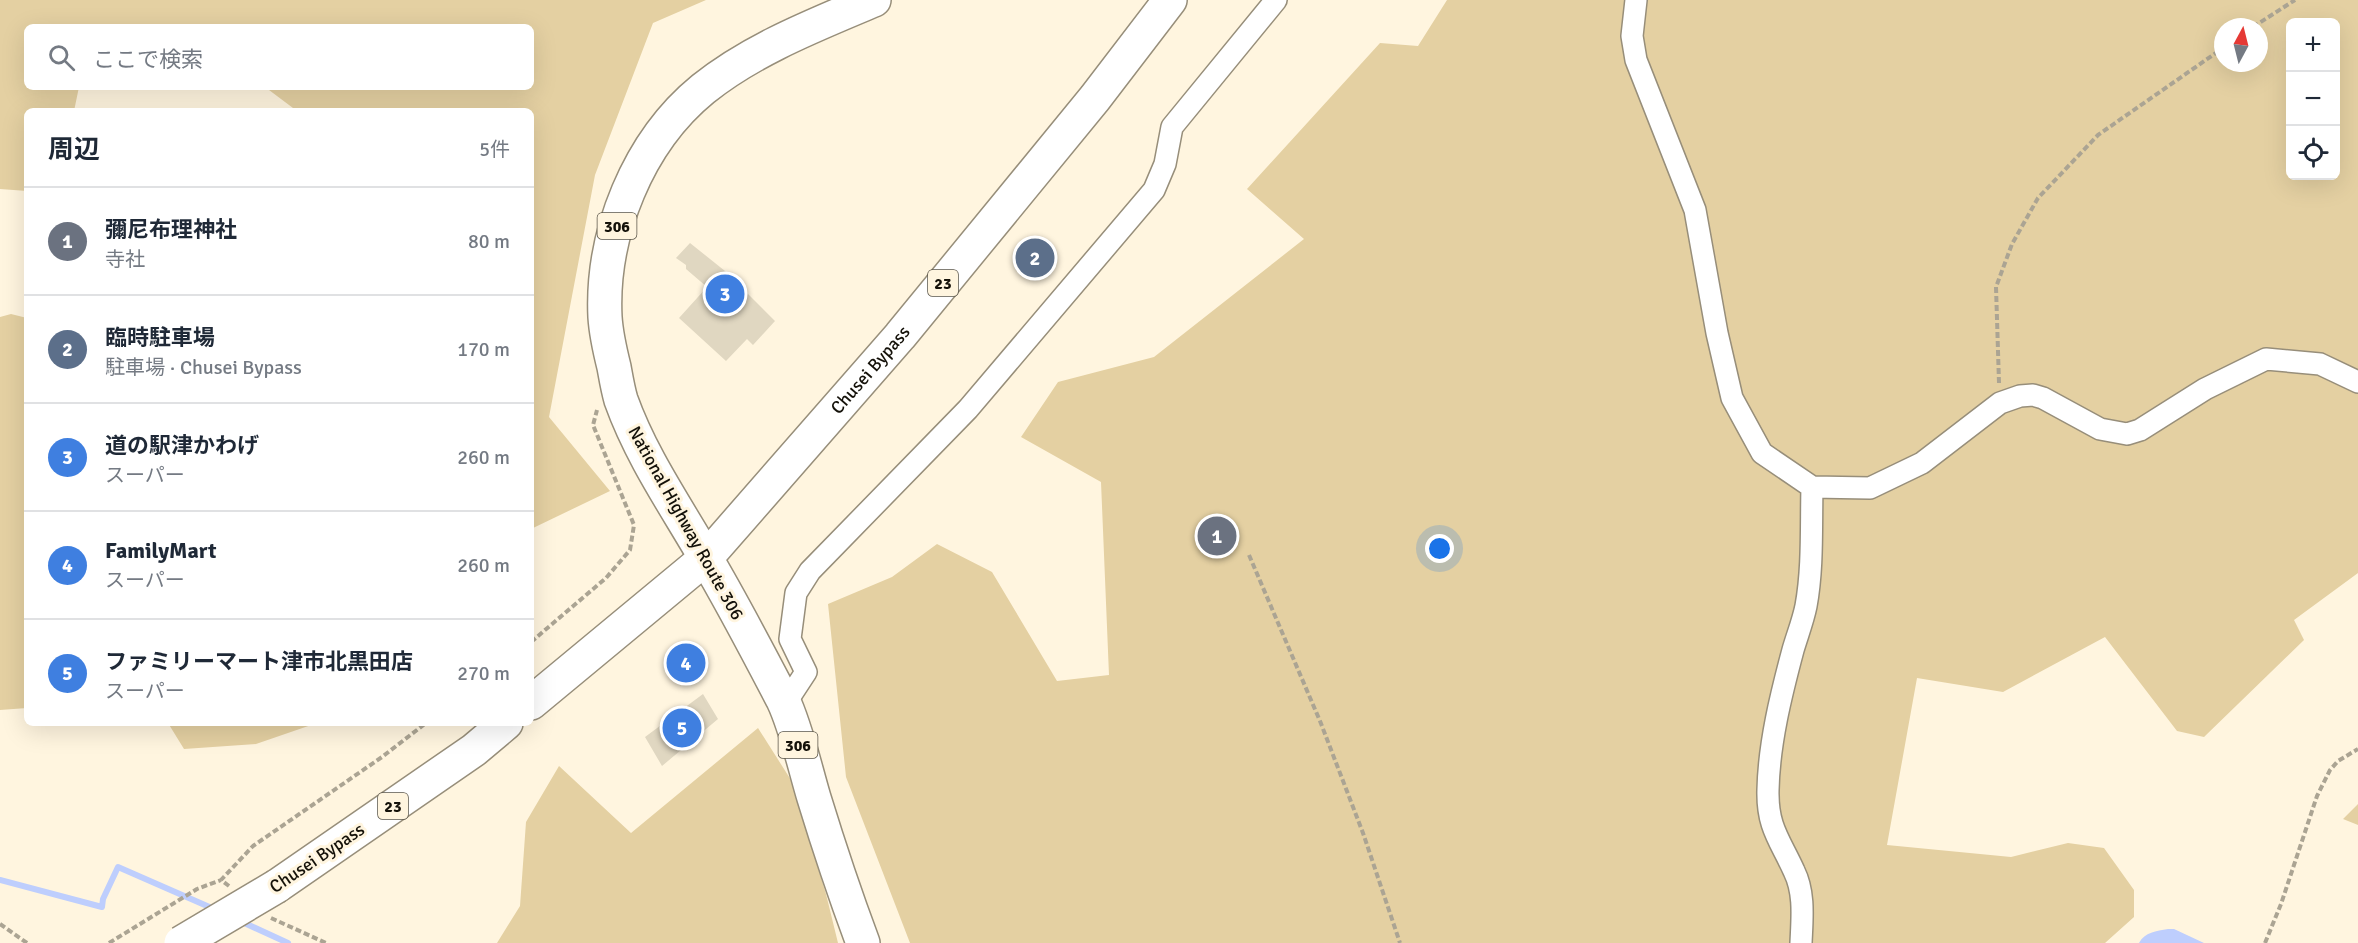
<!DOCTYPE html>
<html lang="ja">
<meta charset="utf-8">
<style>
:root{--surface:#fff;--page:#f6f6f7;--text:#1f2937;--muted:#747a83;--line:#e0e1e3;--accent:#1a73e8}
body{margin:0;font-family:Signika,"Noto Sans JP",sans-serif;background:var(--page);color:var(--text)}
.controls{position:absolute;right:18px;top:18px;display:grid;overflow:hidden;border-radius:9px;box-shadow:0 6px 24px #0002}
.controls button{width:54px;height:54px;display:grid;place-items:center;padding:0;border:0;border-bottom:2px solid var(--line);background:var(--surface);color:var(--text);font:30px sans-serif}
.compass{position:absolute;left:2214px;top:18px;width:54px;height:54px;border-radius:50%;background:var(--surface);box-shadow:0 6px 24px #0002;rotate:7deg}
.you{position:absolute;left:1440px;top:549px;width:21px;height:21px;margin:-15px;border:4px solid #fff;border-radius:50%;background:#1a73e8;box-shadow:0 0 0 9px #1a73e833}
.badge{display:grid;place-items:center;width:39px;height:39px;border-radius:50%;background:var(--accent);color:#fff;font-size:20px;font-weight:700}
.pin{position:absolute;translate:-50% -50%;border:3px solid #fff;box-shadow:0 2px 6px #0006}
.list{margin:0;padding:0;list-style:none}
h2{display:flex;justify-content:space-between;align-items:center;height:78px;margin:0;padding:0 24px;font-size:26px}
h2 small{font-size:20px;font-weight:400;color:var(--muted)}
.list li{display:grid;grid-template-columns:39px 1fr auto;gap:18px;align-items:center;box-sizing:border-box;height:108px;padding:0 24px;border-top:2px solid var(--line)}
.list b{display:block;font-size:22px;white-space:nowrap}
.list p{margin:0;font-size:20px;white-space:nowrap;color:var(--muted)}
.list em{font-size:20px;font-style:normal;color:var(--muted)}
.icon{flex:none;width:33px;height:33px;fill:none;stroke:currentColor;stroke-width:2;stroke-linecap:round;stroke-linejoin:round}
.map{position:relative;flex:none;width:2358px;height:943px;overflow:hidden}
.search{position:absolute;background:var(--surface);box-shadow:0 6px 24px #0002;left:24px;top:24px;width:510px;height:66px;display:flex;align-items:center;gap:15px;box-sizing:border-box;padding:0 21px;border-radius:9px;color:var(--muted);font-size:22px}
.panel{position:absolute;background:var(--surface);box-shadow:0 6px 24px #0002;left:24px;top:108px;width:510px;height:618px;border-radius:9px}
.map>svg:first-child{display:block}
.green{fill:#e4d0a2;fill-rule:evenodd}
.water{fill:#becefd}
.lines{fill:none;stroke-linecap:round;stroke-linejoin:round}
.stream{stroke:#becefd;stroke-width:6}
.building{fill:#e0d7c1}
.minor-casing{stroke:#978e7a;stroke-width:24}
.trunk-casing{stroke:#978e7a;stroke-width:36}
.path{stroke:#aba493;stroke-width:4;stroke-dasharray:6 3;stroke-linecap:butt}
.minor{stroke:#fff;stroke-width:21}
.trunk{stroke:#fff;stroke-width:33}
.trunk-bridge-casing{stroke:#978e7a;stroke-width:36;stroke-linecap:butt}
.trunk-bridge{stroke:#fff;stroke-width:33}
.labels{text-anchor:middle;stroke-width:6;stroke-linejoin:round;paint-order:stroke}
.shield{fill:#fff5df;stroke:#5a5549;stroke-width:1.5}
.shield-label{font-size:16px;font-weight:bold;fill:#141109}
.street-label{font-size:18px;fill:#141109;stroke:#fff5df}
</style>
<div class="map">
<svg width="2358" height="943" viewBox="0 0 2358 943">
<rect width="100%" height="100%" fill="#fff5df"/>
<path class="green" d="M0,0H706L653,23L595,175L549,417L610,491L531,529V111H297L265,87H531V27H27V87H79L74,111H27V191L0,189Z
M1447,0H2358V573L2294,620L2304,640L2204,737L2177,731L2105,637L2003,692L1917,678L1887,845L2011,857L2068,843L2104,848L2134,890V917L2105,943H910L846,777L828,604L892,577L937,544L992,572L1057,681L1109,675L1101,482L1021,437L1058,382L1154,357L1304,239L1247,189L1380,43L1418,46ZM2290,22H2336V176H2290ZM2223,27H2259V63H2223Z
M11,314L27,318V708L0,710V317Z
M168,723H317L256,744L184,749Z
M758,728L791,780L826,894L838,943H497L520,906L526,822L559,766L631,833Z
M2358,804V825L2343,819Z"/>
<path class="water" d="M2168,929H2174L2204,943H2139C2145,932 2156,931 2168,929Z"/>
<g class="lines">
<path class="stream" d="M0,880L102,907L103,899L118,867L214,909
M240,921L288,943"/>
</g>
<path class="building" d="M690,243L725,271L775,321L753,345L747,339L726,361L679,318L707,287L686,269V265L676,258Z
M703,694L718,719L662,766L645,737Z"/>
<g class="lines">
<g class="minor-casing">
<path id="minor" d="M1636,0L1632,36L1636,60L1695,210L1717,333L1732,398L1762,453L1812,487L1870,488L1922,463L2000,403L2020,396L2033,395L2043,398L2100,429L2127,434L2140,430L2205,389L2266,359L2320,364L2358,382
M785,704L806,672L790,639L796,593L810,571L968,409L1154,190L1165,164L1172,127L1276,0
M1801,943C1802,919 1805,893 1794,871C1780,840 1767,827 1768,790C1769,743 1781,695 1793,650C1797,636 1803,621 1806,606C1813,568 1811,527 1812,487"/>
</g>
<g class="trunk-casing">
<g id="trunk">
<path id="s1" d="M531,703L706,558L900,336L1095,98L1170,0"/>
<path d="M277,886L474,750L506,723"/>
<path d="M863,943C845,895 829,847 814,798C805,768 796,727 783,700C758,652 732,602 704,555C675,505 641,456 621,400C618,390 616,378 614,367C610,351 606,333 605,317C601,234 638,142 703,89C753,49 815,25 874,0"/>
</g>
</g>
<path class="path" d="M2253,27L2295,0
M1999,383L1996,287L2012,244L2038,198L2098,135L2223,48
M1249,555L1320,721L1363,833L1400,943
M531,642L606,578L630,550L634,525L593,425L597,410
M229,886L221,880L253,846L382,757L426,723
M271,918L326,943
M0,924L27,943
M109,943L197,889L221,880
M2265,943L2281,904L2317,796L2330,770L2338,761L2358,749"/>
<use href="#minor" class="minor"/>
<use href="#trunk" class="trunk"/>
<g class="trunk-bridge-casing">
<path id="trunk-bridge" d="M181,943L277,886"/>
</g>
<use href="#trunk-bridge" class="trunk-bridge"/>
</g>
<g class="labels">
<g class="shield">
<rect x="597.5" y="213" width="39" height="26" rx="4.5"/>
<rect x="928" y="270" width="30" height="26" rx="4.5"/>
<rect x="778.5" y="732" width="39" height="26" rx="4.5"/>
<rect x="378" y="793" width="30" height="26" rx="4.5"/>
</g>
<g class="shield-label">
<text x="617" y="232">306</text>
<text x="943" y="289">23</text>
<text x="798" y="751">306</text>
<text x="393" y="812">23</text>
</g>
<g class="street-label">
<text dy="6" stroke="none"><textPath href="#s1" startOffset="477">Chusei Bypass</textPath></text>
<text transform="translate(686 523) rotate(61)" y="6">National Highway Route 306</text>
<text transform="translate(317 858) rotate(-34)" y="6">Chusei Bypass</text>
</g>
</g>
</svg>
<div class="controls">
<button>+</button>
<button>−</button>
<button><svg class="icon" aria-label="locate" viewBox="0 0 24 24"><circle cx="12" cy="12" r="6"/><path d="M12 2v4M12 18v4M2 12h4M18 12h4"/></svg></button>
</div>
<svg class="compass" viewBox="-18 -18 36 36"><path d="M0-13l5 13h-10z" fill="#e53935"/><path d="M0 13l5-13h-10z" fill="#747a83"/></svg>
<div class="you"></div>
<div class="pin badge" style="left:1217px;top:536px;background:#6b7280">1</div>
<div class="pin badge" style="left:1035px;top:258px;background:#5c6f8a">2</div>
<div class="pin badge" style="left:725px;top:294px;background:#3f7fe0">3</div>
<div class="pin badge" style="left:686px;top:663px;background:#3f7fe0">4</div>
<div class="pin badge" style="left:682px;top:728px;background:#3f7fe0">5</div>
<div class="search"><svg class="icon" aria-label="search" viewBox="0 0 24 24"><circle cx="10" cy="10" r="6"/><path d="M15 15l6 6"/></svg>ここで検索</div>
<section class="panel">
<h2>周辺<small>5件</small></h2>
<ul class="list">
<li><span class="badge" style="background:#6b7280">1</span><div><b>彌尼布理神社</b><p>寺社</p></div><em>80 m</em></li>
<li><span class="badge" style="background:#5c6f8a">2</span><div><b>臨時駐車場</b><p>駐車場 · Chusei Bypass</p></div><em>170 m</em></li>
<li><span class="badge" style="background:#3f7fe0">3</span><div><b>道の駅津かわげ</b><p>スーパー</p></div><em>260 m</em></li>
<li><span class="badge" style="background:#3f7fe0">4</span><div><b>FamilyMart</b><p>スーパー</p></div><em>260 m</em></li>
<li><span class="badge" style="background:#3f7fe0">5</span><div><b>ファミリーマート津市北黒田店</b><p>スーパー</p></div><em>270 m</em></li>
</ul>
</section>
</div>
